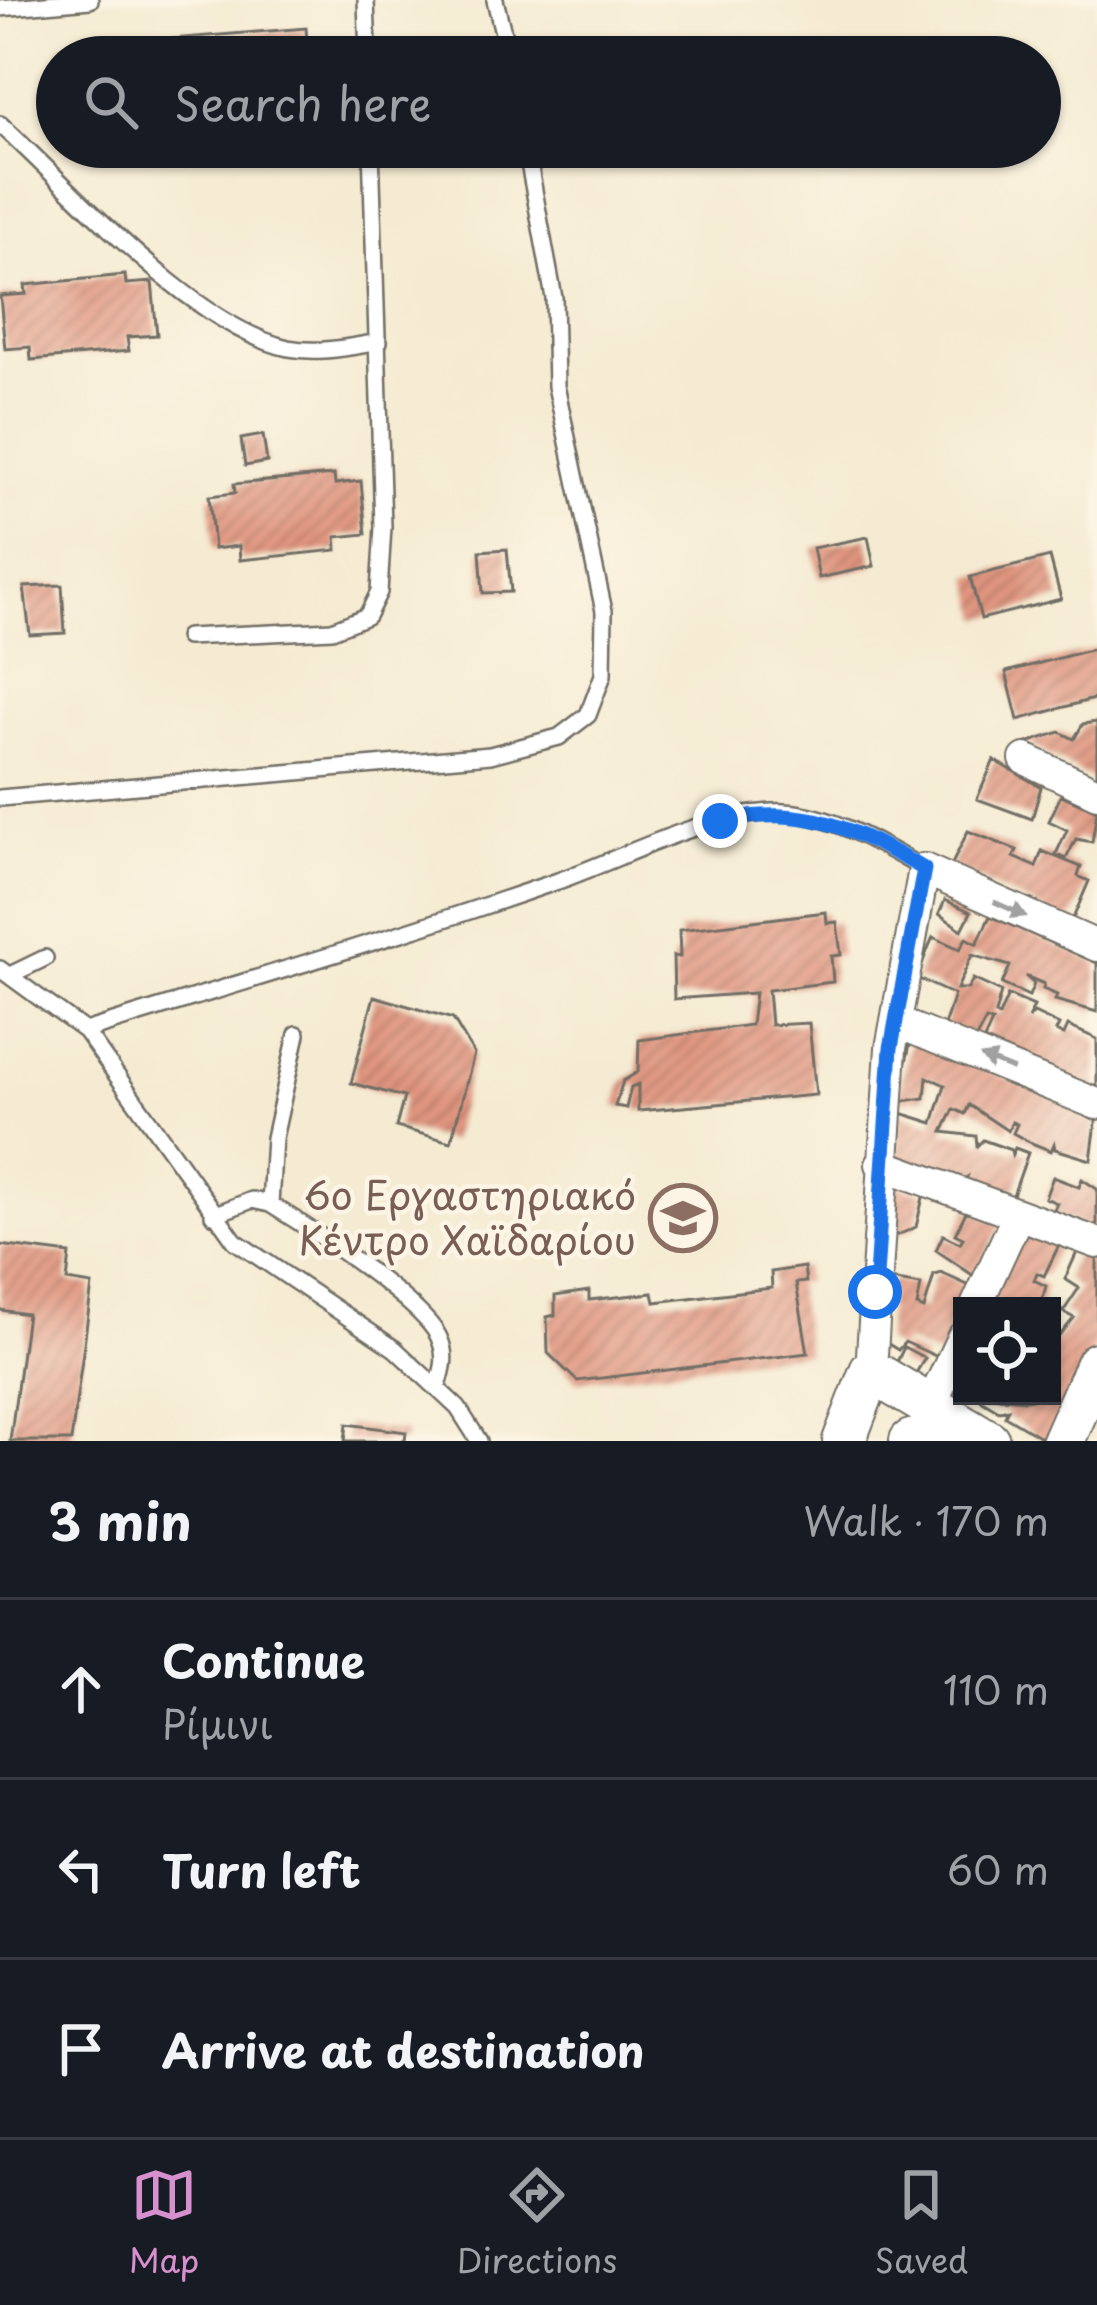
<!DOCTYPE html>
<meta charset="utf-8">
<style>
:root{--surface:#171b24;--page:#20242c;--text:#f1f3f6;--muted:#9ea1a6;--line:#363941;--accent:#d690ce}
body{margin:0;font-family:"Playpen Sans",sans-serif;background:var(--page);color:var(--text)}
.controls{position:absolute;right:36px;bottom:36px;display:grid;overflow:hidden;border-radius:0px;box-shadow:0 3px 9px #0004}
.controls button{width:108px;height:108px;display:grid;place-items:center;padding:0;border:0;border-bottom:3px solid var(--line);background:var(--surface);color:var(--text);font:60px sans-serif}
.stop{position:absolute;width:36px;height:36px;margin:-27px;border:9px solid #1a73e8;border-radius:50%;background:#fff}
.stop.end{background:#1a73e8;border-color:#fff;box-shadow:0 3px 12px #0008}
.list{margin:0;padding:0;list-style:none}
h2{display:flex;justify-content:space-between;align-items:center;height:156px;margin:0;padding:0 48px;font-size:51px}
h2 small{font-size:39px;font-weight:400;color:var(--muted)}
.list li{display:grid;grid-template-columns:78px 1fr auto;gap:36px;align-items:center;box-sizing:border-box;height:180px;padding:0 48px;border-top:3px solid var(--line)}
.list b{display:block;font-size:45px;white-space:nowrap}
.list p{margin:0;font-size:39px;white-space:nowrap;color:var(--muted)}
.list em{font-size:39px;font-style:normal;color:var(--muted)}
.icon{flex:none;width:66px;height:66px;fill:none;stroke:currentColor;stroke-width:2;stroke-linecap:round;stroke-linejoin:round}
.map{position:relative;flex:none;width:1097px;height:1441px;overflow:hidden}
.search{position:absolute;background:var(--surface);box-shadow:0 3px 9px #0004;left:36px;right:36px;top:36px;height:132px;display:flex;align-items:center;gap:30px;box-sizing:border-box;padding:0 42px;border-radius:66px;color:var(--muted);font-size:45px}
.sheet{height:696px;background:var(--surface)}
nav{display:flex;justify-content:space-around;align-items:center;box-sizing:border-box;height:168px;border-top:3px solid var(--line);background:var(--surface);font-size:33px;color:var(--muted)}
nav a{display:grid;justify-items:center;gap:6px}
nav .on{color:var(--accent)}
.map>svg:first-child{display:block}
.building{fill:url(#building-hatch)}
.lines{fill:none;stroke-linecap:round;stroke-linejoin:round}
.lane-casing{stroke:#726e65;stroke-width:20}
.street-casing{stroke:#726e65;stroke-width:34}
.secondary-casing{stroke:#726e65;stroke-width:46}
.lane{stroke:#fff;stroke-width:15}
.street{stroke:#fff;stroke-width:30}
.secondary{stroke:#fff;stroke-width:42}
.oneway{fill:#a0a0a0}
.route{stroke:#1a73e8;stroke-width:15}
.labels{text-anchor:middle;stroke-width:9;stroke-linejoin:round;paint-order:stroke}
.education-label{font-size:39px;fill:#785e54;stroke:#fcf5e5;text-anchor:end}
</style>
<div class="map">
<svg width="1097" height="1441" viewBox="0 0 1097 1441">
<defs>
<pattern id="building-hatch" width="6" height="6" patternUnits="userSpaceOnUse" patternTransform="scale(3)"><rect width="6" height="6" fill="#e0957f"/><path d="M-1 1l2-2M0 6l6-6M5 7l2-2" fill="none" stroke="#b67a68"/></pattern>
</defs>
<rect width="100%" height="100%" fill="#fcf5e5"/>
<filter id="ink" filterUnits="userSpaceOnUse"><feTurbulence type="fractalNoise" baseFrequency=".00833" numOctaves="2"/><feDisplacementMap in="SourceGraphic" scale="24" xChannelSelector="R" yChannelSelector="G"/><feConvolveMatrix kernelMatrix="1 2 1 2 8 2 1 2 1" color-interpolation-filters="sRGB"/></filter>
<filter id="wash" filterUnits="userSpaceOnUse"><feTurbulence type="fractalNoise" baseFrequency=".004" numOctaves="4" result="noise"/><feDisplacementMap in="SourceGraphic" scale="48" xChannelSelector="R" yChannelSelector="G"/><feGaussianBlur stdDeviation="2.7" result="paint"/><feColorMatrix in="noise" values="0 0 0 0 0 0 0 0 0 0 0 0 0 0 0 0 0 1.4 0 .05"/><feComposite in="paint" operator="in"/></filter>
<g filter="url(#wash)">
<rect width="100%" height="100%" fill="#f5ebd2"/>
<g id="blocks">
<path class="building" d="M306,28L308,57H61L60,48Z
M258,147H324V150L259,156Z
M125,275L126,284L152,282L157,335L127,337L129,351L31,360L30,347L5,349L0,296L26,294L25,285Z
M263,435L267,462L245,466L241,439Z
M334,475L335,484L361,481L366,534L336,537L337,550L240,560L239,546L214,549L209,496L235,493L234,484Z
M868,537L874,566L819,578L813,548Z
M507,549L511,592L483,593L480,551Z
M1050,557L1061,599L981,619L970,577Z
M62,585L65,633L30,635L24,587Z
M1097,648V698L1018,720L1006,672Z
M1097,722V782L1027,743L1060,732L1074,739L1083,724Z
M994,760L1041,787L1032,819L977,799Z
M1061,795L1097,811L1092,842L1076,839L1066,859L1056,854L1067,830L1049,821Z
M968,831L1017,850L1014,857L1036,867L1042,851L1081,867L1078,876L1089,881L1074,916L1067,922L951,866Z
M945,900L971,912L962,930L939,914Z
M826,912L827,923L837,922L841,955L831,956L833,982L768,990L771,1025L809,1023L816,1095L638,1111V1084L631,1087L626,1108L615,1106L623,1081L638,1072L639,1040L751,1025L755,993L674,999L673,956L680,957L679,930Z
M990,916L1097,963V1012L1055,1000L1057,995L1043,989L1044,984L1025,976L1034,984L1029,996L1002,984L1010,966L972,955L957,989H968L973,979L1001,992L995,1014L999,1016L1008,995L1034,1006L1028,1019L1034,1013L1059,1025L1056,1031L1064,1035L1068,1026L1097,1039V1091L984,1040L992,1022L986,1020L975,1040L944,1026L954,995L917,978L927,951L933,937L960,949L966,938L977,944Z
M374,996L453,1019L474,1054L451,1142L396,1127L404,1097L351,1083Z
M911,1040L1097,1115L1091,1160L1055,1149L1054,1144L1051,1151L1029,1142L1013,1133L1017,1124L1012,1122L1008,1131L969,1105L965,1114L954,1109L943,1132L976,1136L977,1146L983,1140L1011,1150L1012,1155L1015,1148L1028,1153L1011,1201L964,1184L967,1177L959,1182L934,1174V1167L897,1160L898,1112L933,1123L945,1085L927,1077L925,1098L897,1102Z
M1053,1177L1079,1187L1082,1179L1097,1189V1231L1052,1214L1057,1203L1045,1198Z
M891,1183L924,1193L916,1227L898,1235L891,1234Z
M968,1208L1002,1224L974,1276L936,1250L943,1235L960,1243L963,1238L955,1234Z
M1024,1226L1061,1241L1044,1276L1037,1273L1034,1280L1046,1286L1043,1297L1039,1306H993L989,1303Z
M0,1245L70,1254L67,1281L92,1285L71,1441H10L27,1314L0,1310Z
M1078,1250L1097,1253V1344L1047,1441L1005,1416L1008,1409L999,1411L974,1396L1026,1400L1052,1396V1345L1074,1318L1063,1312L1079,1288L1065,1279Z
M804,1267L806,1282L796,1283L808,1353L577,1381L548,1353L547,1317L555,1315V1296L589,1291V1300L653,1293L655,1302L772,1288L771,1272Z
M941,1273L972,1287L962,1319L940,1358L905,1342L898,1350L885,1342L890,1280L921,1285L917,1306L924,1309L934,1275Z
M904,1347L925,1358L916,1373L897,1362Z
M347,1424L406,1432L405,1441H345Z"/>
</g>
</g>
<g filter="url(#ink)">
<use href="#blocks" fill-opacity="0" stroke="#726e65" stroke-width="3"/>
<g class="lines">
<g class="lane-casing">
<path id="lane" d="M366,0L368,57
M495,0L509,57
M0,8L90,0
M0,124C73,190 193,327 288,348C319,354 349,347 379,342
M187,637L332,630L367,616L379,592L383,527L371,147
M0,798L490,755L559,737L588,715L603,675L604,611L556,386L554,298L526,147
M0,969L85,1031L235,1241L395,1349L458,1408L479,1441
M10,975L45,958
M85,1031C242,982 400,936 555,882C624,858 698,816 772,812C824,809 880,844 924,869
M270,1204L274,1138L297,1034
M213,1215L252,1200L270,1204C306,1226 427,1304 440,1340C447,1356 443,1370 438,1386"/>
</g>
<g class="street-casing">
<path id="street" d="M1025,759L1097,793
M896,1022L1097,1104
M881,1164L1097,1243
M976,1306L1018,1215
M871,1371L891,1048L924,869L1097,946
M930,1407L962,1338"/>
</g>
<g class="secondary-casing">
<path id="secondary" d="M871,1371L988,1441
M844,1441L871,1371
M911,1441L970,1430
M1063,1441L1097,1364"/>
</g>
<use href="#lane" class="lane"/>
<use href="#street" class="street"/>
<use href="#secondary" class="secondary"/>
</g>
<defs><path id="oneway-solid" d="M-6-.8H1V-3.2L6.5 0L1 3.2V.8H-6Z" transform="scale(3)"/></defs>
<g class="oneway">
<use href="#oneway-solid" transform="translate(1010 909) rotate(24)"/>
<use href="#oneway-solid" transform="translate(997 1063) rotate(-158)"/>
</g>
</g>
<g class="lines" filter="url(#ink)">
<path class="route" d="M720,821C807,805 849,826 924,869L891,1048L875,1292"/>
</g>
<defs>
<g id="school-ring" transform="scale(3.45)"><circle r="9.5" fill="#fcf5e5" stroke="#8d6e63" stroke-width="1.5"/><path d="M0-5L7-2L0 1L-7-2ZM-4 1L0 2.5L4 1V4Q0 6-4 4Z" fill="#8d6e63"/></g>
</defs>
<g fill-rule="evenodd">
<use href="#school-ring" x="683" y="1218"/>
</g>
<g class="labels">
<g class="education-label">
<text x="636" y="1210">6ο Εργαστηριακό<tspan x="636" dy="45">Κέντρο Χαϊδαρίου</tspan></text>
</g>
</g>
</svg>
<div class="controls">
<button><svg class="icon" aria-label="locate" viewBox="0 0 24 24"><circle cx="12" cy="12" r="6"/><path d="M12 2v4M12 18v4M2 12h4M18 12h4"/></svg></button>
</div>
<div class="stop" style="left:875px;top:1292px"></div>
<div class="stop end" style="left:720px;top:821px"></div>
<div class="search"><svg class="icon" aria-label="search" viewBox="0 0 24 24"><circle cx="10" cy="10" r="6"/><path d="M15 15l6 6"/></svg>Search here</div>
</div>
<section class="sheet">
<h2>3 min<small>Walk · 170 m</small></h2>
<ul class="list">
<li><svg class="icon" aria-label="ahead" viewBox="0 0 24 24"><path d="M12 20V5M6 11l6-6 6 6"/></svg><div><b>Continue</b><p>Ρίμινι</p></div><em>110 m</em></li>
<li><svg class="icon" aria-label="left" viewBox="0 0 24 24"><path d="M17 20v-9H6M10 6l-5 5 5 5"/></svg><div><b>Turn left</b></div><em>60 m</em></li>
<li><svg class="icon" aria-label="arrive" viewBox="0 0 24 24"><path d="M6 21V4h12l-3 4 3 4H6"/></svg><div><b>Arrive at destination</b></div></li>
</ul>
</section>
<nav>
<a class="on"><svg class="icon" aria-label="map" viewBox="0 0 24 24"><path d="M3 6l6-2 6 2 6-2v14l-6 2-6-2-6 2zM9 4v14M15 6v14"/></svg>Map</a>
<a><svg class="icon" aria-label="directions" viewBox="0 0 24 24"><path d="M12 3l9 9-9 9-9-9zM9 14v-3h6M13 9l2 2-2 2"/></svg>Directions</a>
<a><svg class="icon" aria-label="saved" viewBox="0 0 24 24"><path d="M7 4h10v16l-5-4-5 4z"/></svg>Saved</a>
</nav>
